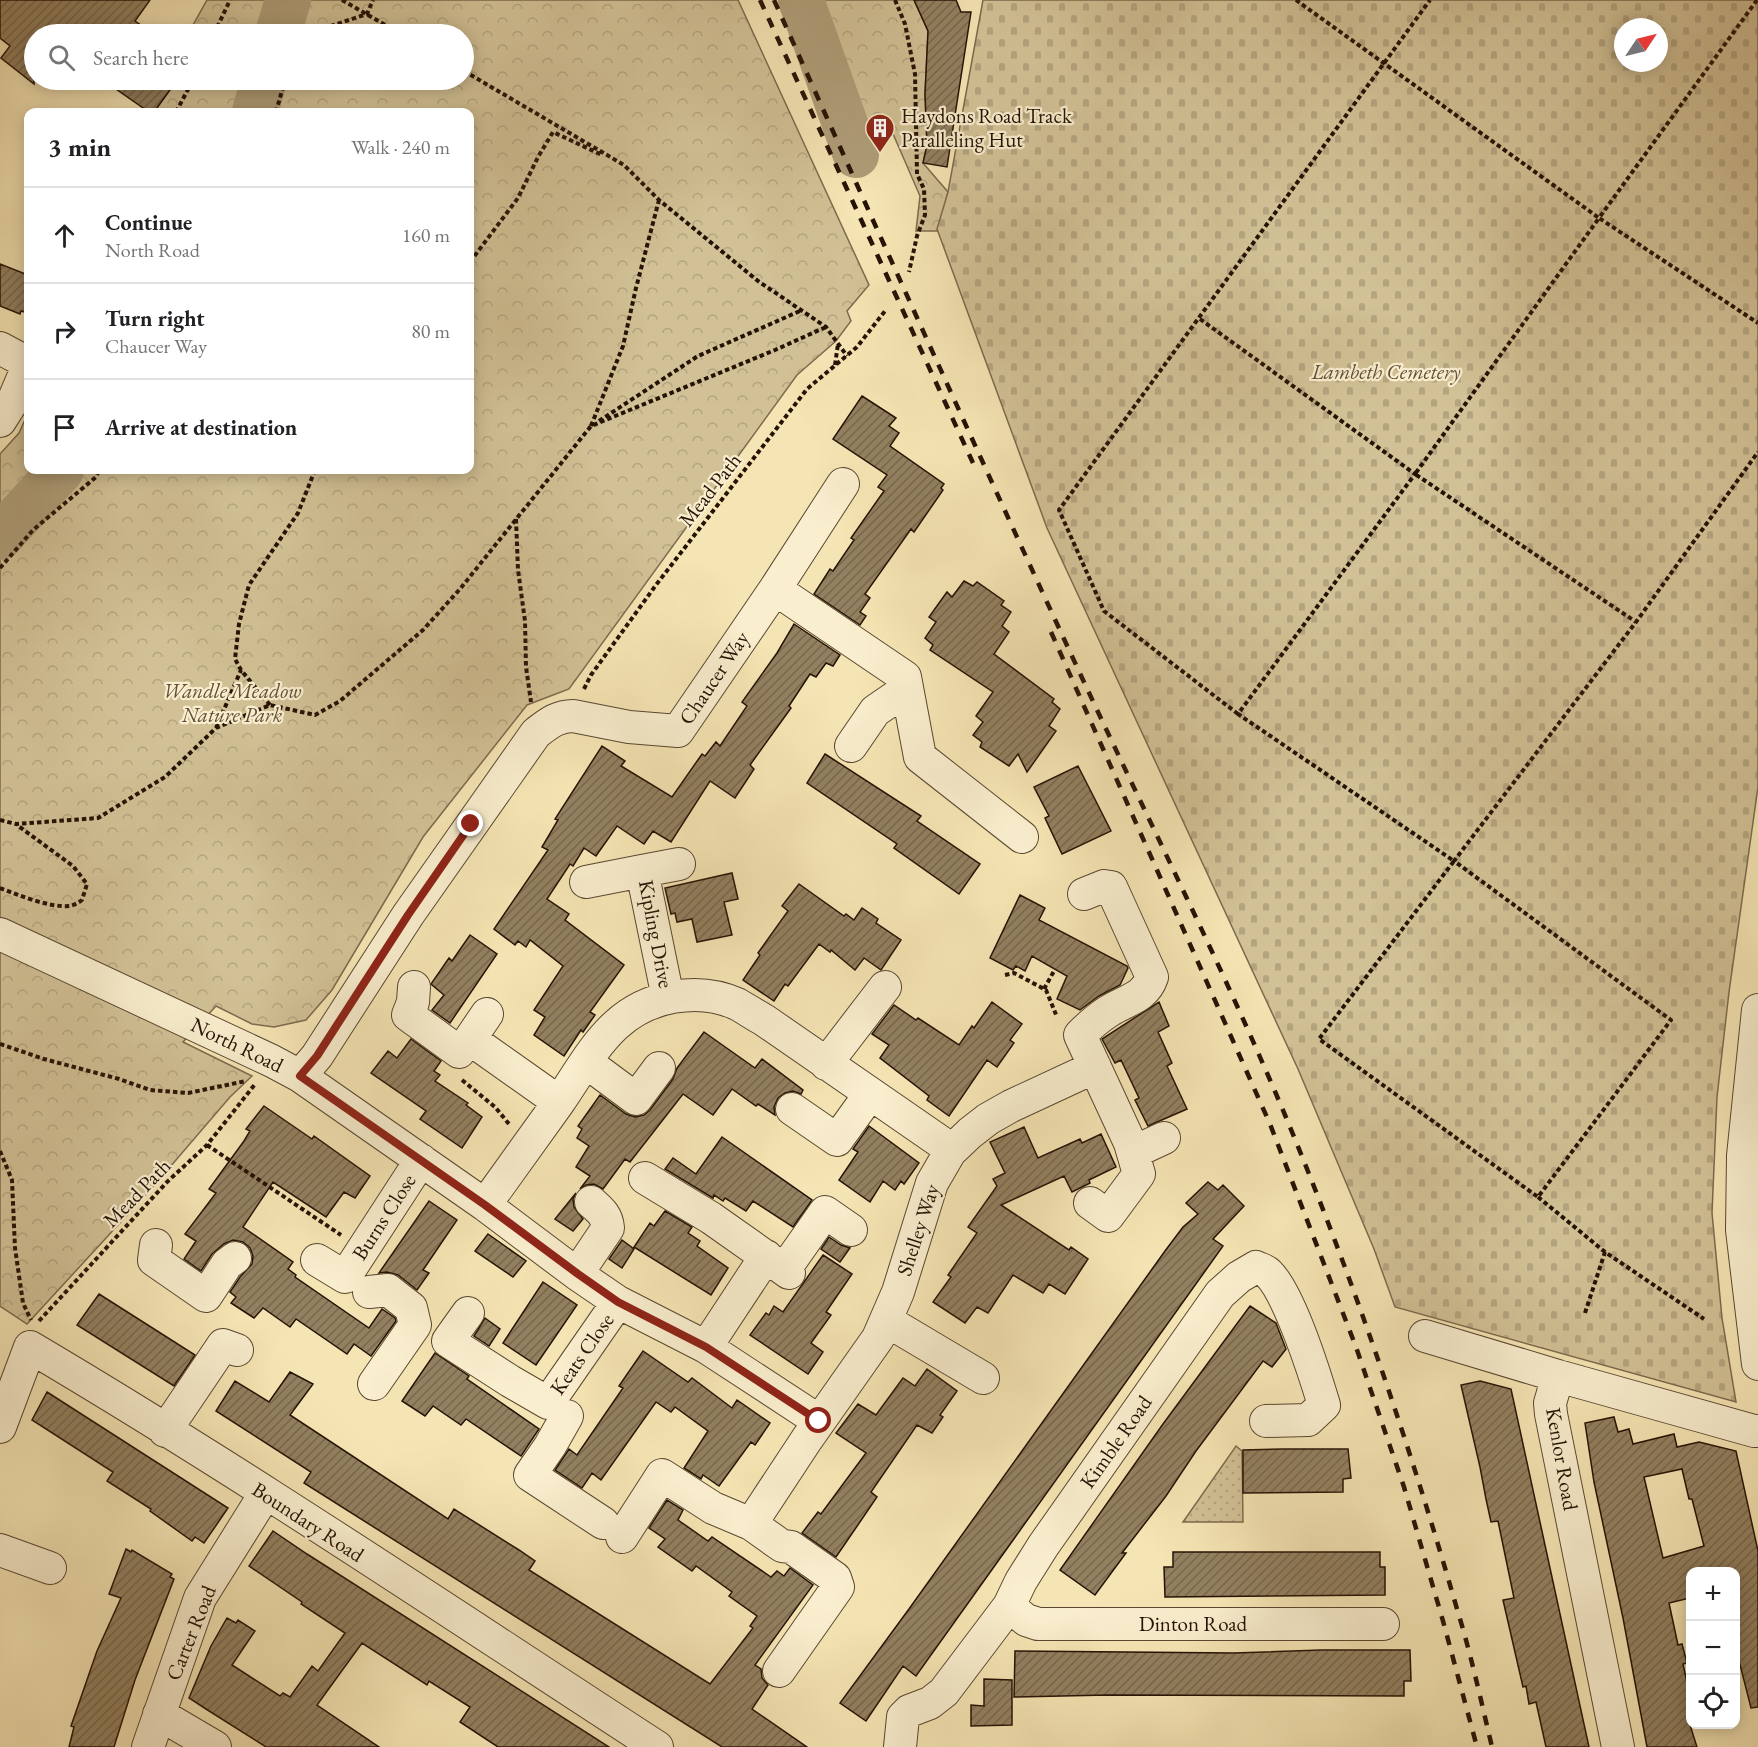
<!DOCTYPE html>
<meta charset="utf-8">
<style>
:root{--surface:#fff;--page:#f2f2f2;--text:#202124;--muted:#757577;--line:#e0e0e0}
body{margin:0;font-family:"EB Garamond",serif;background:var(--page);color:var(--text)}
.controls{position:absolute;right:18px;bottom:18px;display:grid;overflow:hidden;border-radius:12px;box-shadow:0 3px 15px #0003}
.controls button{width:54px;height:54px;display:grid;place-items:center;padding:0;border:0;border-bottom:2px solid var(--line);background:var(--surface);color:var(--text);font:30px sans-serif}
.compass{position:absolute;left:1614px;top:18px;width:54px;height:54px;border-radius:50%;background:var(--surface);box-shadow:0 3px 15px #0003;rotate:55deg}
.stop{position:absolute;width:18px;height:18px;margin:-14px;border:4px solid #8f2418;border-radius:50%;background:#fff}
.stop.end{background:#8f2418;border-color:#fff;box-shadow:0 2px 6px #0008}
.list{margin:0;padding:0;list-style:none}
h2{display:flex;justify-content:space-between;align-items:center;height:78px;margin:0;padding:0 24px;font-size:26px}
h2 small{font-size:20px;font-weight:400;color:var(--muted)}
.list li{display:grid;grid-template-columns:39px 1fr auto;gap:18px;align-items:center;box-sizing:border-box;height:96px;padding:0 24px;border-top:2px solid var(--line)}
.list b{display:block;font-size:22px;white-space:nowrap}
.list p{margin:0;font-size:20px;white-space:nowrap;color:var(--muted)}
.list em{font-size:20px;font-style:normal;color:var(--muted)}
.icon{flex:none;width:33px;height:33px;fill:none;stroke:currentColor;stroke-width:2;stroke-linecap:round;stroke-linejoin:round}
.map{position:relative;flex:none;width:1758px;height:1747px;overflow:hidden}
.search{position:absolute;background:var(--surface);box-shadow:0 3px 15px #0003;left:24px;top:24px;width:450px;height:66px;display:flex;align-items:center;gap:15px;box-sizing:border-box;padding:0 21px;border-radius:33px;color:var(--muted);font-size:22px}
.panel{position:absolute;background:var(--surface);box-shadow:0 3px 15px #0003;left:24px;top:108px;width:450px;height:366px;border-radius:12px}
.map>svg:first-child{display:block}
.grass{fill:url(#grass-dots);stroke:#7c6a4e;stroke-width:1.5}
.forest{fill:url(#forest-crowns);stroke:#7c6a4e;stroke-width:1.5}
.cemetery{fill:url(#cemetery-stones);stroke:#7c6a4e;stroke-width:1.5;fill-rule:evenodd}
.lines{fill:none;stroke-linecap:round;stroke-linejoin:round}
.river{stroke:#af9d78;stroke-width:46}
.building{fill:url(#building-hatch);stroke:#251205;stroke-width:1.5;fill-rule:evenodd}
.minor-casing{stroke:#594731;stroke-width:34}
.path{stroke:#251205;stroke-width:4;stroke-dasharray:4.5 3;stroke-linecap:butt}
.minor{stroke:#f9eece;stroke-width:32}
.rail{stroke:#251205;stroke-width:4.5;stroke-dasharray:10 10;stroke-linecap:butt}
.route{stroke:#8f2418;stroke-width:8}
.labels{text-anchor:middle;stroke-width:4.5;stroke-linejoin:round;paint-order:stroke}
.poi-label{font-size:21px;fill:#251205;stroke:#f9eece;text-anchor:start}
.park-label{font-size:21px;font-style:italic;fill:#624f38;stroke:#f9eece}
.street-label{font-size:21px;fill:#251205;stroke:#f9eece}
</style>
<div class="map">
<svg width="1758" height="1747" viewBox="0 0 1758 1747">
<defs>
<pattern id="grass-dots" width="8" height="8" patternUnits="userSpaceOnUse" patternTransform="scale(1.5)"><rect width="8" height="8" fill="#d2c196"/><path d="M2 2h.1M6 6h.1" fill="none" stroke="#b4a580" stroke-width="1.8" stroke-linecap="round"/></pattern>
<pattern id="forest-crowns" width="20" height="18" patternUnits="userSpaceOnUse" patternTransform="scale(1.5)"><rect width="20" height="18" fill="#d2c196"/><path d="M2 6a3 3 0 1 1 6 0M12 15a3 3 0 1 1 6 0" fill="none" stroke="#b4a580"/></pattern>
<pattern id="cemetery-stones" width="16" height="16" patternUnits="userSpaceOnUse" patternTransform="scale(1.5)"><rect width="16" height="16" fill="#d2c196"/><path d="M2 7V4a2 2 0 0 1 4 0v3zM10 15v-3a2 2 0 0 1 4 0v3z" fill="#b4a580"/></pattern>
<pattern id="building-hatch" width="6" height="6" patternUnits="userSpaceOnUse" patternTransform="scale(1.5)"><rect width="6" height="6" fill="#928060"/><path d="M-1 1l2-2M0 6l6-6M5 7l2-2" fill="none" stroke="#77674d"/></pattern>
</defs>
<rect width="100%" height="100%" fill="#f6e5b4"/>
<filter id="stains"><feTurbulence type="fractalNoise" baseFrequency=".00333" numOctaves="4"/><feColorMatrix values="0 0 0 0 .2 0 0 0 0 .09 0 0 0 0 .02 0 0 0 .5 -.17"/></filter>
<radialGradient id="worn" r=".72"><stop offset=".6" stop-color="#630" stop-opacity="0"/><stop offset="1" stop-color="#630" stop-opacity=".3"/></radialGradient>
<path class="grass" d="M1236,1446L1242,1451L1243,1522H1183Z"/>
<path class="forest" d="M207,0H738L869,285L847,311L851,321L836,341L797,375L569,689L527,705L423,837L332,990L306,1020L274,1027L252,1024L216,1006L183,1042L252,1076L230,1097L152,1188L27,1324L0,1306V454L19,433L28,413V470H470V112H154L177,80H464V34H188Z
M806,0H914L928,31L925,94L927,145L923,163L948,192L938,231H916L920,196L887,120L861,130Z"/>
<path class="cemetery" d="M983,0H1758V787L1729,992L1717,1097L1712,1213L1722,1318L1736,1402L1395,1307L1374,1249L1298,1069L1047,528L937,229L948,192ZM1623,27H1659V63H1623Z"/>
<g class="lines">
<path class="river" d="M801,0L856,155
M278,34L288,0
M255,112L264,80
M0,537L61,470"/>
</g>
<path class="building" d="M0,0H150L135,21L154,34H34V84L1,58L10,46L0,38Z
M914,0H956L961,12H971L947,167L923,163L927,145L925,94L928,31Z
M103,80H177L154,112H149Z
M0,264L28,275V313L21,311L20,314L0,306Z
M862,396L896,418L889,426L899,433L890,446L944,484L941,488L943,490L914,532L911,529L865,594L870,598L860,612L866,616L860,625L814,594L830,569L833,571L854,540L851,538L884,491L878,487L887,475L833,439Z
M964,581L973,586L977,582L1004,601L1001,605L1011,612L1002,626L1009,632L994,654L1054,699L1052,702L1060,709L1049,726L1056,731L1027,772L1018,754L1009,766L980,747L982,742L973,735L983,722L976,716L993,692L930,650L933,645L925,638L936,622L929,617L947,592L952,597Z
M794,624L840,655L833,666L826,663L816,677L810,674L789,706L791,708L750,765L754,769L735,798L710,781L671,842L653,831L644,844L617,826L596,856L584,848L573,866L570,864L547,899L569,914L565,920L624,965L590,1012L595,1015L583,1032L581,1030L564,1056L534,1035L545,1017L534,1010L563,966L530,940L526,947L518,941L515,945L494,929L548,850L542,847L558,820L555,819L602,746L625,761L621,766L672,797L702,754L705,756L716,742L720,746L747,706L742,702L777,653Z
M825,754L921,816L917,821L980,864L959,894L894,848L897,844L807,783Z
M1078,766L1111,831L1062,854L1045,818L1049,816L1034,787Z
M732,873L738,899L724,902L732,935L697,942L692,919L677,922L675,913L671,914L665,888Z
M799,884L844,916L846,914L854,920L862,908L878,919L876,923L901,940L881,970L864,958L855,970L831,950L830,952L819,944L788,986L785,984L774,1001L743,980L760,955L758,953L788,911L782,906Z
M1020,895L1045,908L1039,920L1127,966L1128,968L1120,985L1099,996L1080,1010L1057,999L1067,976L1032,956L1025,971L1016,966L1013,970L990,958Z
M470,935L497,954L450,1023L432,1010L444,995L431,984L449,958L452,961Z
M992,1002L1022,1024L1010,1040L1014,1043L997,1067L987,1060L949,1116L927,1100L929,1096L880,1058L889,1045L872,1034L894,1005L916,1020L918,1018L959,1045L972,1026L974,1028Z
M1159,1002L1169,1026L1158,1032L1172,1063L1167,1066L1187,1109L1148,1126L1135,1100L1139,1098L1121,1060L1115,1063L1102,1039Z
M704,1032L755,1068L762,1059L803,1090L801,1094L793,1091L785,1093L778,1098L774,1107L775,1115L758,1104L756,1106L732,1089L713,1115L683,1094L630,1162L625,1159L603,1189L594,1184L586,1185L580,1189L590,1176L576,1167L589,1146L577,1138L582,1129L578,1126L600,1095L626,1114L635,1117L644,1115L650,1110L673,1079L677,1068Z
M411,1039L441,1061L434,1071L440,1075L435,1081L468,1103L466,1105L482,1117L462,1148L420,1119L426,1111L371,1073L388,1051L397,1058Z
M264,1106L312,1139L314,1136L370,1176L355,1198L344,1192L326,1217L273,1182L243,1227L293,1262L288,1269L296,1275L295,1277L369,1328L382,1309L395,1318L396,1321L371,1356L354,1344L347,1354L296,1319L290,1327L263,1308L254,1318L231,1303L236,1297L230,1292L240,1277L252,1264L253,1256L250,1248L243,1242L233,1240L224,1244L212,1254L201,1271L184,1259L196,1241L185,1234L216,1193L209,1189L244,1141L250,1131L246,1129Z
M869,1126L919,1163L904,1184L901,1181L895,1190L883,1181L870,1202L839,1180L858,1152L853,1149Z
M1024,1127L1038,1158L1080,1139L1082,1143L1101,1134L1116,1167L1089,1180L1090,1183L1072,1192L1064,1176L1001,1205L1069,1250L1071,1247L1088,1259L1065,1294L1049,1284L1043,1293L1013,1275L988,1313L977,1307L965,1323L933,1302L951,1277L948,1275L977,1233L968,1227L997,1186L993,1179L1005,1173L990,1142Z
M722,1137L812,1200L793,1227L753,1201L746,1211L725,1198L723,1201L714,1195L713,1198L665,1169L673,1158L696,1174Z
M1208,1182L1218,1190L1223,1185L1244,1206L1213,1239L1223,1246L916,1676L903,1666L866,1721L840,1703L909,1609L1165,1251L1183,1227L1198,1214L1186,1203Z
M576,1193L573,1199L574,1207L583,1219L573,1231L555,1219Z
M429,1201L457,1220L423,1270L429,1273L417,1290L398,1275L387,1272L379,1273Z
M665,1211L692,1227L688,1233L700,1241L697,1246L728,1268L711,1295L634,1247L650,1223L654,1226Z
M488,1234L526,1261L513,1277L475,1251Z
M829,1237L841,1245L850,1248L840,1262L821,1249Z
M622,1240L634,1249L622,1268L609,1259Z
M823,1255L852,1274L826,1312L831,1315L811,1343L823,1352L808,1374L750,1335L766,1313L769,1315L774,1306L783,1312Z
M543,1282L577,1305L536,1365L503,1343Z
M99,1294L195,1355L174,1386L77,1325Z
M1250,1306L1276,1323L1286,1349L1272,1367L1263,1361L1196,1451L1166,1496L1122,1553H1126L1095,1595L1060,1570L1163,1424Z
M485,1318L500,1329L489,1346L474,1336Z
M643,1351L688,1382L692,1378L732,1408L737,1400L770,1423L755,1445L751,1442L719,1486L703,1475L701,1479L684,1468L708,1431L675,1407L671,1412L656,1402L601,1480L592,1473L582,1488L555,1470L569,1449L577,1455L623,1388L619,1386Z
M435,1353L469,1376L467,1379L539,1429L521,1456L466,1419L461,1425L433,1406L425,1416L402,1401Z
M927,1369L957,1391L940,1415L943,1417L932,1433L917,1425L871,1492L877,1497L836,1557L802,1533L818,1512L821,1514L866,1453L836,1433L858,1404L876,1415L903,1378L915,1386Z
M290,1372L313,1384L290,1415L448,1519L454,1509L519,1550L535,1561L529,1570L710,1684L753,1628L750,1626L757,1616L729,1596L732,1592L696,1566L692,1571L658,1547L665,1539L649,1528L667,1500L683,1510L678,1520L708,1541L712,1537L771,1577L777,1571L784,1576L790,1568L813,1585L755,1665L761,1669L762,1678L768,1685L752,1709L807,1747H722L304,1483L311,1472L216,1411L235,1381L269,1402Z
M1480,1381L1511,1389L1589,1747H1546L1536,1702L1529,1704L1526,1686L1523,1687L1503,1600L1514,1598L1498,1521L1491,1522L1486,1499L1480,1467L1461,1385Z
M47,1392L228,1508L204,1543L195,1537L192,1541L150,1511L151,1509L107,1481L113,1472L32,1420Z
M1614,1417L1618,1432L1629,1429L1633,1444L1674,1434L1677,1447L1699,1442L1736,1451L1758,1551V1707L1751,1708L1736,1649V1572H1690V1598L1669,1603L1678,1645L1682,1644L1687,1663L1683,1664L1690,1696V1725L1697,1747H1647L1623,1618L1594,1482L1585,1423ZM1682,1469L1689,1499H1692L1704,1546L1663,1558L1644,1477Z
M1283,1449H1348L1351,1478L1343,1479V1492L1243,1493V1450Z
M273,1531L307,1554L609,1747H498L460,1722L470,1707L429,1681L427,1685L362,1643L317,1705L379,1747H266L206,1709L189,1698L211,1646L227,1618L236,1623L238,1620L255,1631L232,1665L280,1696L283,1693L290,1697L312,1666L318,1671L345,1633L301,1604L302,1602L249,1566Z
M126,1549L131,1552L132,1550L172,1574L170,1577L174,1579L135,1680L114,1747H69L74,1727L71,1726L97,1651L121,1598L109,1594Z
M1173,1552H1380V1567H1385V1595L1165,1597L1164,1567H1173Z
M1321,1650H1410L1411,1681H1404V1696L1108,1695L1014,1697L1015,1651L1234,1653Z
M984,1679L1012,1680V1725L971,1726V1705L984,1706Z"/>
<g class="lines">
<g class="minor-casing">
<path id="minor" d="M0,348L28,363
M0,421L14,399L28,366
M775,589L905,677L920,757L1022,837
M851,746L875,711L907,689
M586,882L642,871
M1084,894L1104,886L1111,887L1152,977C1145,998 1126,1000 1109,1011C1098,1018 1089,1026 1080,1035L1130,1143L1139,1174L1108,1216L1090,1203
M0,934L272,1061L300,1076L485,1205L577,1274L618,1302L706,1347L819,1421
M414,987L413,1002L408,1015L459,1052
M668,998L642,871L679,864
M1758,1010L1743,1156L1742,1230L1758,1364
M487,1014L470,1039L559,1102C577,1076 593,1046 616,1025C647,996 698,986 737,1004C746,1009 755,1015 764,1020L942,1143L950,1152
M586,1062L636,1099L659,1068
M826,1064L885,987
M300,1076L317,1056L408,915L536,733C548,724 557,716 573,716L629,727L678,731L775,589L843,484
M792,1109L837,1140L870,1094
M1134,1152L1164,1138
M645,1178L711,1218L789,1273
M485,1205L559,1102
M156,1245L154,1260L206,1296L227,1264L235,1258
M317,1260L345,1277L421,1160
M785,1269L825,1212L851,1230
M577,1274L608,1228C607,1215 600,1210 591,1202
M369,1292L388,1290L411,1308L415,1325L374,1384
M468,1313L448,1341L510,1381L548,1403L618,1302
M887,1321L983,1378
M1425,1336L1558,1376
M706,1347L766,1256
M567,1416L550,1446L530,1475L603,1523
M0,1427L30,1347C243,1473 449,1612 657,1747
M165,1431L223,1345L237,1350
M622,1537L662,1475L713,1508L751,1524
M0,1550L50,1568
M1009,1606L1026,1620L1038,1624H1383
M779,1671L838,1587L835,1578L791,1547L782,1546L751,1524L807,1439L878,1338L898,1292L932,1183L950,1152L970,1133L988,1119L1011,1106L1095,1067
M159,1714L215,1747
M148,1747L200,1598L265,1494
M900,1747L903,1717L909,1711L930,1703L944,1692L1009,1606L1021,1581L1043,1546L1220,1294L1239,1277L1256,1267C1260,1269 1265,1270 1268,1273C1289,1293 1315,1375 1324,1405L1308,1420L1266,1421
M1618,1747L1551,1414L1550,1403L1558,1376L1754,1431H1758"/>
</g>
<path class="path" d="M342,0L401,34
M895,0L905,24L915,74L917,174L924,189L925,215L917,236L909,272
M1296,0L1599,218L1415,474L1636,622
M1757,0L1599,218L1758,323
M214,34L230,0
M318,34L325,28L367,14L373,0
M464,71L624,165L659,200L758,281L826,327L847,356
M176,112L193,80
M276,112L285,80
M470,262L518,198L538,157L553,132L602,155
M1200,319L1415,474L1238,714L1454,861L1319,1039L1538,1197L1671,1020L1454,861L1636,622L1758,452
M835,365L838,344
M599,421L698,356L800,311
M591,426L623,346L636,288L659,200
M516,519L518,570L525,621L526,667L531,702
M0,568L33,530L96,477L99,470
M584,689L591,675L656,585L807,389L857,347L885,311
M270,705L241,670L235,659L239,624L249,585L298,513L315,470
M1238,714L1104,611L1059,510L1430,0
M216,728L241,670
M0,820L16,824L98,818L165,777L216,728L270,705L315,715L340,701L423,630L460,589L591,426L775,350L826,327
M0,888C18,895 50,908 70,906C74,905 78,903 82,900L87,884L73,866L17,825
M1005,975L1014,973L1046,990L1057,1017
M1044,989L1054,971
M0,1044L44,1059L119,1079L150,1090L188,1093L246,1081
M462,1080L495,1107L509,1124
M207,1145L341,1235
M0,1151L12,1180L15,1248L23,1303L31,1320
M1538,1197L1605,1252L1704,1319
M1585,1313L1605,1252
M39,1321L167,1182L207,1145L256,1083"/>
<use href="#minor" class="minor"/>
<path class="rail" d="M760,0L973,463
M774,0C874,223 974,445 1077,667C1146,816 1221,963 1285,1115C1352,1276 1409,1442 1457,1609C1471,1654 1481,1701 1492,1747
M1051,632L1270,1124L1356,1347L1404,1487L1443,1621L1477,1747"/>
</g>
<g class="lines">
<path class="route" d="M471,824L408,915L317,1056L300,1076L485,1205L578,1274L618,1302L706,1347L819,1421"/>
</g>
<defs>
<g id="building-pin" transform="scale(1.5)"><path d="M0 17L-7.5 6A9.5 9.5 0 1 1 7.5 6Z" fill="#8f2418" stroke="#f9eece"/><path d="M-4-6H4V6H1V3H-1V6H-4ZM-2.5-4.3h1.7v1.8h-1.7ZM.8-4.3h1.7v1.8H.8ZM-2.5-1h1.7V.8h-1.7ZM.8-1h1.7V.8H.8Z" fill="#fff"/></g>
</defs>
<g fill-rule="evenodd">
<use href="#building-pin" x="880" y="128"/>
</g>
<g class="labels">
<g class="poi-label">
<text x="901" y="123">Haydons Road Track<tspan x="901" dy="24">Paralleling Hut</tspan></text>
</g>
<g class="park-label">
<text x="1386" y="379">Lambeth Cemetery</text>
<text x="232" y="698">Wandle Meadow<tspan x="232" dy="24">Nature Park</tspan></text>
</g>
<g class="street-label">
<text transform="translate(710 490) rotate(-52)" y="7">Mead Path</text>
<text transform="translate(714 678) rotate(-56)" y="7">Chaucer Way</text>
<text transform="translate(656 934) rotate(79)" y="7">Kipling Drive</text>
<text transform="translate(237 1045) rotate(26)" y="7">North Road</text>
<text transform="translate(137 1193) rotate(-46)" y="7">Mead Path</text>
<text transform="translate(384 1217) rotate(-57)" y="7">Burns Close</text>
<text transform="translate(918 1230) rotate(-72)" y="7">Shelley Way</text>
<text transform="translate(582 1354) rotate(-55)" y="7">Keats Close</text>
<text transform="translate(1116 1442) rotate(-55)" y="7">Kimble Road</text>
<text transform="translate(1562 1459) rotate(80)" y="7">Kenlor Road</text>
<text transform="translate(308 1522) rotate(33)" y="7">Boundary Road</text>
<text x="1193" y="1631">Dinton Road</text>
<text transform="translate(191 1633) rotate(-68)" y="7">Carter Road</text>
</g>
</g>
<rect width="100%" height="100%" filter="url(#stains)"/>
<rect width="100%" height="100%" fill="url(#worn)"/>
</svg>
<div class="controls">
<button>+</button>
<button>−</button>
<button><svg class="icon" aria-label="locate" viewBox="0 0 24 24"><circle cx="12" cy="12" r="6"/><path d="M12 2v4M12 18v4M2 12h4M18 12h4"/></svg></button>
</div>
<svg class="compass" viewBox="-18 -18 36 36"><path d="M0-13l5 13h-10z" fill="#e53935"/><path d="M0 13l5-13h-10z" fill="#757577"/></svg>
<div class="stop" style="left:819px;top:1421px"></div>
<div class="stop end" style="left:471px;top:824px"></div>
<div class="search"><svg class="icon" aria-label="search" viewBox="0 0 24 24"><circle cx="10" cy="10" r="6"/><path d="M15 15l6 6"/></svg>Search here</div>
<section class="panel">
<h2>3 min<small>Walk · 240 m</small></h2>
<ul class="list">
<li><svg class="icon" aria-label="ahead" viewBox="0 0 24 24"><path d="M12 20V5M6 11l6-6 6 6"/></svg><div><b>Continue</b><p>North Road</p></div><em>160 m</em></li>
<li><svg class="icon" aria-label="right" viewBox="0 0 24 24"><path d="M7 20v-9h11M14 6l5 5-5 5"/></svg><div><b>Turn right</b><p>Chaucer Way</p></div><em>80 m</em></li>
<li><svg class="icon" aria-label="arrive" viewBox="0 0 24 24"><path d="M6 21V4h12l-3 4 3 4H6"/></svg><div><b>Arrive at destination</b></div></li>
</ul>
</section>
</div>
